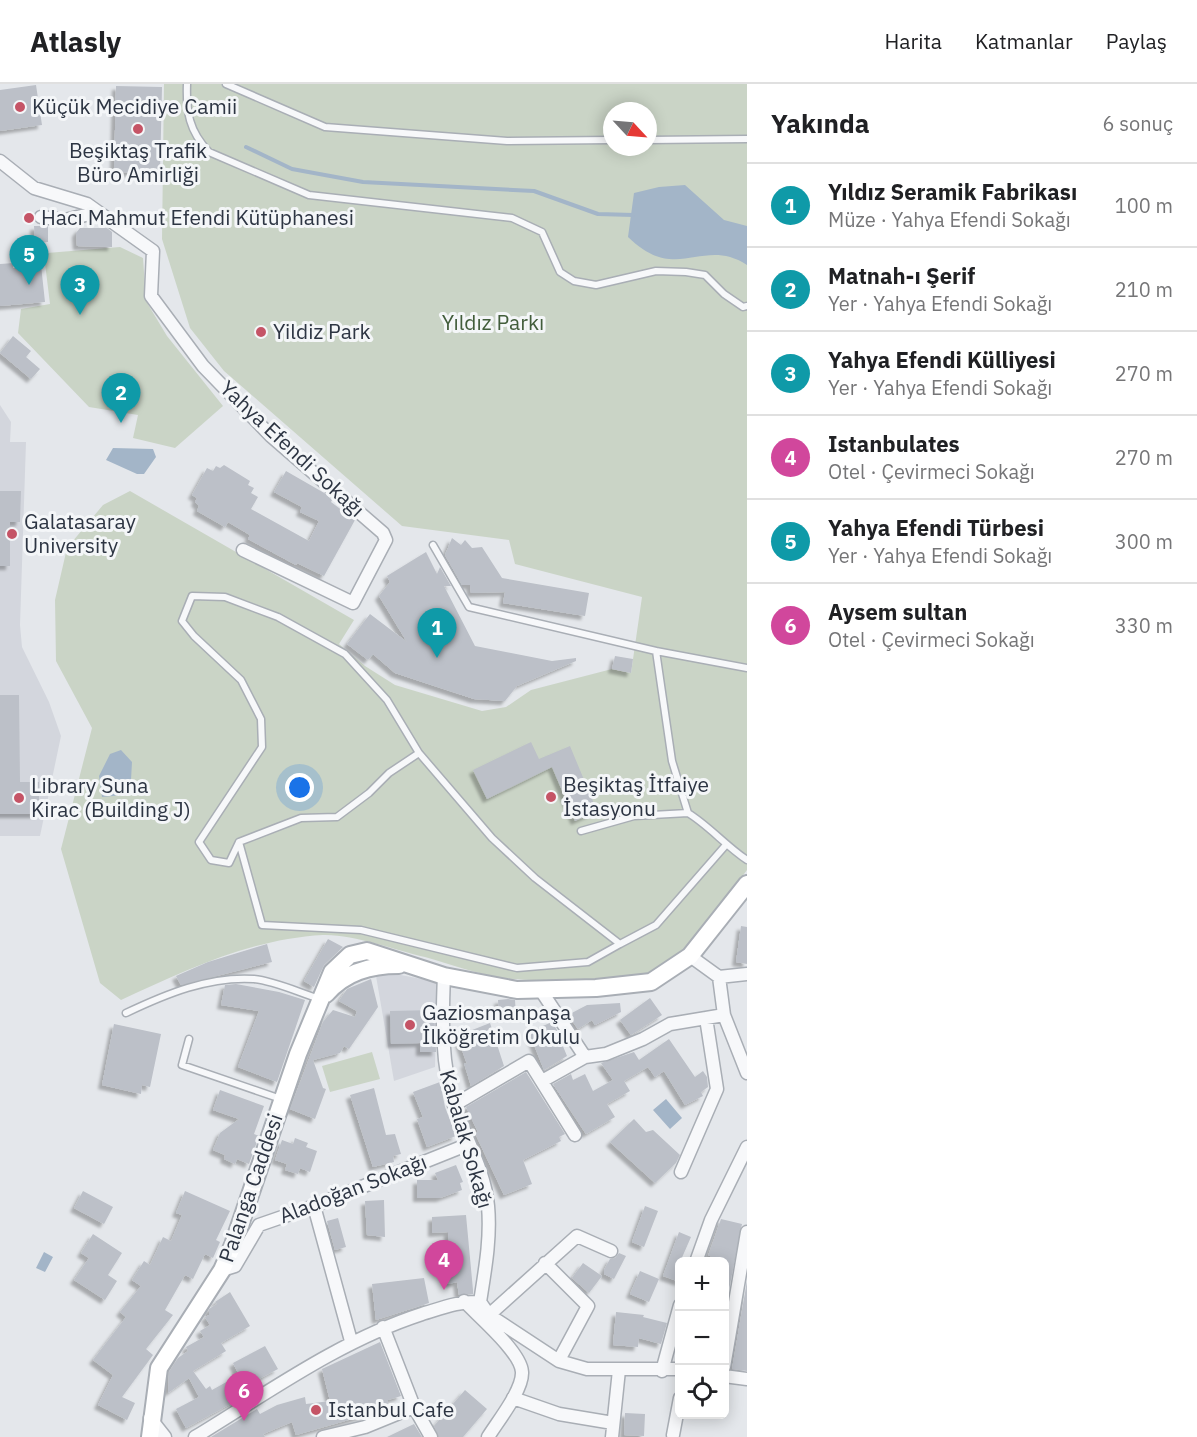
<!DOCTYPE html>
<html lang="tr">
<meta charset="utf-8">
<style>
:root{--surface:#fff;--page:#f6f6f6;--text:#202124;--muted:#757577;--line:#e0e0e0;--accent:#0b8043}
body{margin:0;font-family:"IBM Plex Sans",sans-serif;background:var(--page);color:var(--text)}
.controls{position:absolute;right:18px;bottom:18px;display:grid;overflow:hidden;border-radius:9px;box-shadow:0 3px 15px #0003}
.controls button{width:54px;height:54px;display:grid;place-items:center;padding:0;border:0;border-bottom:2px solid var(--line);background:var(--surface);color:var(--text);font:30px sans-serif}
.compass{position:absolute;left:603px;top:18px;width:54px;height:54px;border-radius:50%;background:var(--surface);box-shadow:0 3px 15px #0003;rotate:116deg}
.you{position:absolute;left:300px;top:704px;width:21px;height:21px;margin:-15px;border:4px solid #fff;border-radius:50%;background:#1a73e8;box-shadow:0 0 0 9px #1a73e833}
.badge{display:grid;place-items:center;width:39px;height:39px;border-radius:50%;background:var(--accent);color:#fff;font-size:20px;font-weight:700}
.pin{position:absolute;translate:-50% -50px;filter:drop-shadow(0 2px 3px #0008)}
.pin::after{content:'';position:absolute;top:32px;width:21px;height:18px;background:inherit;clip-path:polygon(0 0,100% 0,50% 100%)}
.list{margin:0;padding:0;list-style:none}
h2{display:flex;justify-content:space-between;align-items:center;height:78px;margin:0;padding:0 24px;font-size:26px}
h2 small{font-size:20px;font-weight:400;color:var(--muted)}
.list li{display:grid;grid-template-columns:39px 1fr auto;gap:18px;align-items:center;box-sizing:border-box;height:84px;padding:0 24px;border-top:2px solid var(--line)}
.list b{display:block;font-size:22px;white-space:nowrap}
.list p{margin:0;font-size:20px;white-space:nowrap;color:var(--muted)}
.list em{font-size:20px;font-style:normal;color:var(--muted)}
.icon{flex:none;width:33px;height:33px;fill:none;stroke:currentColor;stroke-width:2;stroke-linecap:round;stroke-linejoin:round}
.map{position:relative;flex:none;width:747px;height:1353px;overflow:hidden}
header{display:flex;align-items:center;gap:36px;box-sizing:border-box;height:84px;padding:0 30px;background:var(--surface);border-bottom:2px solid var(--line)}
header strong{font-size:28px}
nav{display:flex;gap:33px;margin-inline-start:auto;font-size:21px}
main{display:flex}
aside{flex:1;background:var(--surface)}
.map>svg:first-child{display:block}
.built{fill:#d3d6dd}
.green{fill:#cad4c6;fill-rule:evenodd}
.water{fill:#a3b5c8}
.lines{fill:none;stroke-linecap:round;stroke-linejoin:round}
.stream{stroke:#a3b5c8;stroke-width:4}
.building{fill:#bcc0c8;filter:url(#shadow)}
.service-casing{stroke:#a9aeb5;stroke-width:9}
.minor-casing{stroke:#a9aeb5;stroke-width:15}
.secondary-casing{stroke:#a9aeb5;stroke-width:20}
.service{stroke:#f7f8fa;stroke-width:6}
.minor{stroke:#f7f8fa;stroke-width:12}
.secondary{stroke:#fff;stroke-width:16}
.poi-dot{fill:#c55466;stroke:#f4f6f8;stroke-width:2}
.labels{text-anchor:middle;stroke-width:6;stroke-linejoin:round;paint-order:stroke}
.poi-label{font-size:21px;fill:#2d3543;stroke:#f4f6f8;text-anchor:start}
.park-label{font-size:21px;fill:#425d3b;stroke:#f4f6f8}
.street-label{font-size:21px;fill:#2d3543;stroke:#f4f6f8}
</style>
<header>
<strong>Atlasly</strong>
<nav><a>Harita</a><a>Katmanlar</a><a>Paylaş</a></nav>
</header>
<main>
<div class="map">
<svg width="747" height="1353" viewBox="0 0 747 1353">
<defs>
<filter id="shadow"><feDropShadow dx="-4" dy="4" stdDeviation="1.5" flood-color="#0004"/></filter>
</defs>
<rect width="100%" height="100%" fill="#e4e7eb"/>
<path class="built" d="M0,321L11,338L10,358H26L20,541L22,563L49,618L61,652L40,752H0Z
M375,886L437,898L435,983L394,997Z"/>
<path class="green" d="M164,0H747V786C727,812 693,867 666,883C638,899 537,898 504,894C477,890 450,880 425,873C395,866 353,850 323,851C250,855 186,886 121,916L100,899L61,765L92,644L56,577L55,516L67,464L103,421L130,407L354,536L339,560L365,582L395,601L482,627L506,623L531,606L612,585L631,589L642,513L515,480L509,456L402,442L224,287L190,244L162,155ZM612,27H648V63H612Z
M120,163L143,174L146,217L167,252L223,322L175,364L133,354L138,331L89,323L18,249L21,225L50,220L44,171L47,169Z
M372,968L380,995L330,1008L322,982Z"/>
<path class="water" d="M685,101L724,136L747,142V181C702,152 677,201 628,153L634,109L659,103Z
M113,364L153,365L156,373L144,390H137L106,376Z
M121,666L132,678L131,696L123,711L102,713L99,692L110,670Z
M666,1015L682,1034L670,1045L653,1026Z
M44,1168L53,1173L45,1188L36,1184Z"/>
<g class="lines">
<path class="stream" d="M246,63L292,85L363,98L534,107L598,130L633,131"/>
</g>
<path class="building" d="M36,1L42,41L0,47V6Z
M116,2L162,3L160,89L114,88Z
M34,142H48V158L35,159Z
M80,144H107L112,148V163L77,162L76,149Z
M14,179L13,184L41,181L45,218L0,222V180Z
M13,252L31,267L26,273L40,285L31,295L0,269Z
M224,381L250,397L248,401L254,404L251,409L258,413L251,425L309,457L319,437L300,428L302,423L274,408L286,387L326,410L332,416L331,418L355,436L324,492L297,479L296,481L248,455L250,451L228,438L225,443L197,427L199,422L195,418L197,414L192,411L207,384L213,387L216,382L220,384Z
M0,407H21L20,438H10V482H0Z
M452,454L461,461L465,456L472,464L482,463L502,494L589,509L585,532L503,519L505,508L471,509L470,501H462L445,471Z
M426,468L437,490L440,483L451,502H444L475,562L552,577L576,574V577L517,602L505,617L474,615L395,589L373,570L368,576L347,560L370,530L407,558L379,512L390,498L387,492Z
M615,572L633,575L631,589L612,585Z
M0,611H19L20,698H39V730H0Z
M531,658L539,675L570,662L597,727L575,737L552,683L487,715L473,686Z
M741,842L747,843V880L736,878Z
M328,855L343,863L324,881L314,903L304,897Z
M267,860L272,878L181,901L176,892L208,878Z
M371,895L378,923L349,965L344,962L340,969L313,976L323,1004L326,1005L315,1035L290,1025L323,938L333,926L355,933L357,927L339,917L347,905Z
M236,900L279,908L305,916L277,998L238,983L259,927L221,921L225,901Z
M650,914L662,931L631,951L620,936Z
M508,915L515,916L516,931L499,932L498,916Z
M620,919L621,928L595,941L592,936L578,945L568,931L587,921Z
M434,926L436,968H420V959L391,960L390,927Z
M552,938L562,954L560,955L567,972L544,986L529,948Z
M490,939L504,982L471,1002L464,979L467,980L457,952Z
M114,940L161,950L150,1003L142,1001L141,1010L102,1001Z
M669,955L695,993L703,987L707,993L708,1003L701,1008L703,1012L685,1021L664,987L655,993L648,983L624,997L630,1007L607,1020L615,1033L586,1050L553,1000L571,990L573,996L585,990L593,1007L613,996L601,979L634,968L639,976Z
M526,988L565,1050L559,1053L561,1057L523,1076L532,1100L504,1111L475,1049L478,1048L466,1023Z
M440,998L445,1023L456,1052L427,1063L417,1035L423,1033L413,1008Z
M374,1004L386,1051L395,1050L401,1070L393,1072L394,1078L373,1083L350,1011Z
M220,1006L264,1022L254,1050L259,1052L249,1080L237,1075L235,1080L224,1075L225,1071L213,1066L220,1049L239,1035L213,1026Z
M634,1035L646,1048L653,1046L680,1071L676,1079L655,1099L610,1058Z
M295,1054L308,1059L306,1063L317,1067L310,1088L300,1084L298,1090L285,1086L287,1080L275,1076L282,1056L293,1060Z
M456,1081L463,1098L460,1099L462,1106L440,1114H417V1096H438L435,1089Z
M83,1107L113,1123L104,1140L74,1124Z
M185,1107L230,1127L216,1156L220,1158L213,1174L205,1170L193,1195L185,1191L165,1226L173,1231L146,1265L153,1271L122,1313L135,1319L127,1336L98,1321L113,1291L93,1276L126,1233L120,1228L141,1202L132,1196L144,1177L150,1181L163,1153L171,1157L182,1131L176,1129Z
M384,1116L385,1153L367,1151L365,1117Z
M645,1122L658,1127L644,1163L632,1158Z
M466,1131L473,1206V1210L459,1211L457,1198L448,1200L444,1181L449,1180L448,1148L432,1149V1133Z
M338,1134L346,1163L335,1166L327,1137Z
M721,1135L742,1140L724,1231V1178H709L711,1172H708Z
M679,1148L691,1153L680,1178V1198L663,1192Z
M93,1150L122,1169L108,1191L117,1197L105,1216L74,1196L89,1174L81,1169Z
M619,1169L626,1172L614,1195L604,1190V1186L610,1175L615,1174Z
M583,1179L602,1192L589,1209L572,1194Z
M640,1187L659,1195L649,1218L630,1210Z
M424,1194L429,1219L376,1236L372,1200Z
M747,1197V1287L732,1285Z
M230,1208L250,1242L221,1259L226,1267L193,1287L206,1305L210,1302L212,1306L239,1291L233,1279L265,1262L278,1285L245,1302L249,1310L186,1344L176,1325L199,1313L189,1294L168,1309L169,1288L178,1274L188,1267L186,1263L204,1253L200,1247L210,1241L205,1233L209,1231V1225L217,1220L215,1218Z
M616,1228L644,1231L643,1233L667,1239L661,1260L639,1254L638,1263L613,1261Z
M380,1258L401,1312L388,1316L387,1325L296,1351L292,1338L263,1350L265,1353H211L257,1325L260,1330L277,1321L305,1313L306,1320L330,1317L322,1285Z
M465,1306L487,1325L463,1353H439L434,1342Z
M625,1329L645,1330L644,1352L624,1351Z
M414,1340L422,1353H387Z"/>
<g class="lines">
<g class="service-casing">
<path id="service" d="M187,0C186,28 189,47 209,68L309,111L512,134L542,148L560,188L574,197L596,201L656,187L686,188L705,191L724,210L743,223L747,222
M226,0L325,43L507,57L612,56
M648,56L747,55
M433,461L469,523L656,567
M747,584L656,567L672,677L688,729C708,741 726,762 747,776
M419,669L389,689L369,709L337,733L301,734L239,758L229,779L211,776L199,758L262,663L261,635L241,596L194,552L182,537L192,512L225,513L278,533L345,570L387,616L419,669L492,754L535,794L620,860L656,841L725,762
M581,747L634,732L688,729
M239,758L262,841L361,846L517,884L588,878L620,860
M126,929C166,910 209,892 254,895C275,897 300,909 320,915
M189,955L182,981L281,1015"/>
</g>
<g class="minor-casing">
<path id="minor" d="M0,77L34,104L87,120L153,167L151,212L203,282L271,352L383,449L386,456L353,519L243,466
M41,133L65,136L98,128
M690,872L719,893L747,890
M444,892C442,935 441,981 455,1023C466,1055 485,1088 488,1122C491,1154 485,1186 480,1218
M719,893L724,931L747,989
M540,905L585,973
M542,997L585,973L606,970L643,955L670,940L724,931
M454,1021L529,977L575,1051
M681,1088L717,1005L706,934
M314,1122L351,1257
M696,1178L711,1136L747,1063
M545,1179L588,1222L559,1276
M222,1186L235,1182L259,1141L314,1122L469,1060
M464,1217C478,1232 521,1268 522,1288C523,1306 498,1337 488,1353
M489,1231L577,1152L611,1167
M383,1243L414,1323L431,1353
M724,1283L747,1148
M662,1287L680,1221
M724,1292L747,1295
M513,1314L559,1330L613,1339
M150,1334L165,1353
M673,1351L680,1314
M195,1353C269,1308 339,1257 422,1230C442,1224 459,1217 480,1218L489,1231L559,1277L587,1285H680
M323,1353L365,1343L414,1323
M612,1353L619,1286"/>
</g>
<g class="secondary-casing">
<path id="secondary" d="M326,910C345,888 370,881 399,881
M150,1353L159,1284L222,1186L233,1161L298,970L332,888L350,871L367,867L444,892L517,906L596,904L651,898L690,872L747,800"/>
</g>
<use href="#service" class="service"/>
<use href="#minor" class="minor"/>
<use href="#secondary" class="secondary"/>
</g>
<g class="poi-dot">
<circle cx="20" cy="23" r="6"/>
<circle cx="138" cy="45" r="6"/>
<circle cx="29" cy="134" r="6"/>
<circle cx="261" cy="248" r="6"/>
<circle cx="12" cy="450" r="6"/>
<circle cx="551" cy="713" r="6"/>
<circle cx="19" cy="714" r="6"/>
<circle cx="410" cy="941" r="6"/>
<circle cx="316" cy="1326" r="6"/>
</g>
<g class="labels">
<g class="poi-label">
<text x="32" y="30">Küçük Mecidiye Camii</text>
<text x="138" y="74" text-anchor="middle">Beşiktaş Trafik<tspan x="138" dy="24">Büro Amirliği</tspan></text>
<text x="41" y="141">Hacı Mahmut Efendi Kütüphanesi</text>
<text x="273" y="255">Yildiz Park</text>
<text x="24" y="445">Galatasaray<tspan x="24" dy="24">University</tspan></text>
<text x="563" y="708">Beşiktaş İtfaiye<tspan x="563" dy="24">İstasyonu</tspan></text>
<text x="31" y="709">Library Suna<tspan x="31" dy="24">Kirac (Building J)</tspan></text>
<text x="422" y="936">Gaziosmanpaşa<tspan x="422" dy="24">İlköğretim Okulu</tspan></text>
<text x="328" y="1333">Istanbul Cafe</text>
</g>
<g class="park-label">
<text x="493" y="246">Yıldız Parkı</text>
</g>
<g class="street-label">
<text transform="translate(292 365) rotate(43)" y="7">Yahya Efendi Sokağı</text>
<text transform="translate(466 1055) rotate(74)" y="7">Kabalak Sokağı</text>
<text transform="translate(251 1104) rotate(-71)" y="7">Palanga Caddesi</text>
<text transform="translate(353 1105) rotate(-21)" y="7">Aladoğan Sokağı</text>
</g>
</g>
</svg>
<div class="controls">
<button>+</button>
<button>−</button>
<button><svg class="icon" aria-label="locate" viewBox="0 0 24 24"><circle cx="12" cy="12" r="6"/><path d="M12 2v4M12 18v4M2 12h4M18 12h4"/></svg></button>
</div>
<svg class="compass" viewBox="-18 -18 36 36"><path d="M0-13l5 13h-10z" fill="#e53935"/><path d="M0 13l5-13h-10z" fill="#757577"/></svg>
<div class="you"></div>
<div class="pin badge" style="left:437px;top:574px;background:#0f9aa8">1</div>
<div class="pin badge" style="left:121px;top:339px;background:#0f9aa8">2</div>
<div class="pin badge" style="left:80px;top:231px;background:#0f9aa8">3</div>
<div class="pin badge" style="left:444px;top:1206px;background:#d1479c">4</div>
<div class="pin badge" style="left:29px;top:201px;background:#0f9aa8">5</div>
<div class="pin badge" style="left:244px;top:1337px;background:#d1479c">6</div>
</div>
<aside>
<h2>Yakında<small>6 sonuç</small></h2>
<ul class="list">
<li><span class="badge" style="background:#0f9aa8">1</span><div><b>Yıldız Seramik Fabrikası</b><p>Müze · Yahya Efendi Sokağı</p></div><em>100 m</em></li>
<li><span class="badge" style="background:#0f9aa8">2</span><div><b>Matnah-ı Şerif</b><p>Yer · Yahya Efendi Sokağı</p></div><em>210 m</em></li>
<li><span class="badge" style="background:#0f9aa8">3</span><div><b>Yahya Efendi Külliyesi</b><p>Yer · Yahya Efendi Sokağı</p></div><em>270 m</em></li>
<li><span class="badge" style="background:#d1479c">4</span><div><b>Istanbulates</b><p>Otel · Çevirmeci Sokağı</p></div><em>270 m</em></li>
<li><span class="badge" style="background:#0f9aa8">5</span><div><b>Yahya Efendi Türbesi</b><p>Yer · Yahya Efendi Sokağı</p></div><em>300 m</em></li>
<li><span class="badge" style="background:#d1479c">6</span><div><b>Aysem sultan</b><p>Otel · Çevirmeci Sokağı</p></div><em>330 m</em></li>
</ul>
</aside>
</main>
